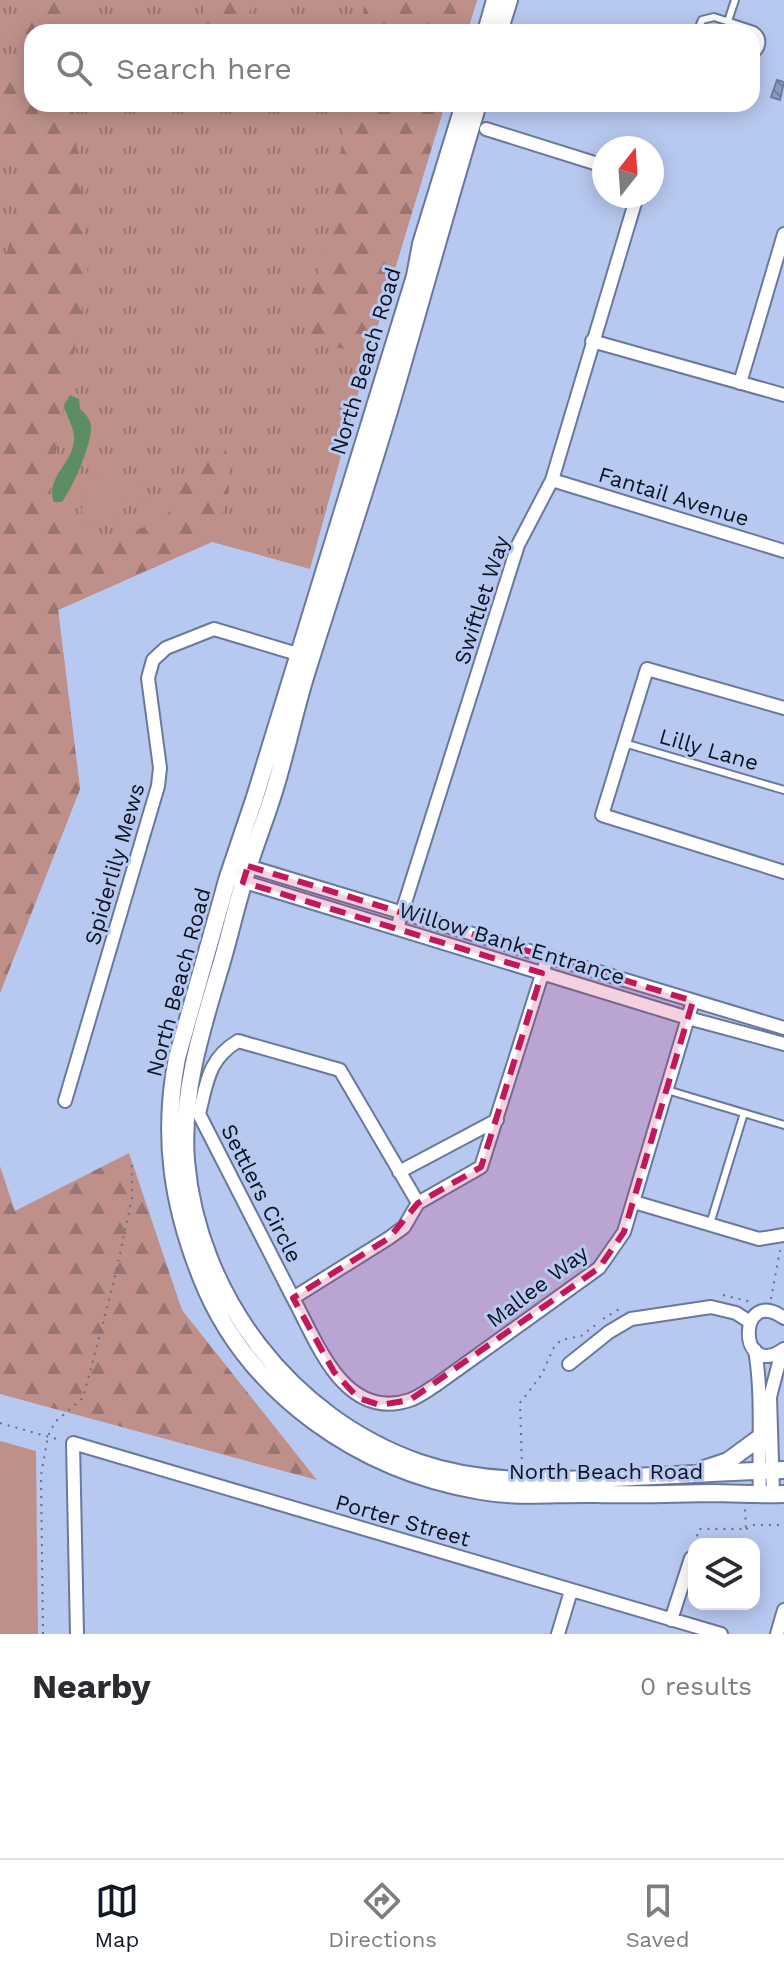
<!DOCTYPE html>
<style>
:root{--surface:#fff;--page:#f2f2f3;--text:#2b2b33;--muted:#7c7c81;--line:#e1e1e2;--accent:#111827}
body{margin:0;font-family:"Work Sans",sans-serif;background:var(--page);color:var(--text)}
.controls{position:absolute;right:24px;bottom:24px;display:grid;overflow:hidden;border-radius:16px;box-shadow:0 4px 20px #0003}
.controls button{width:72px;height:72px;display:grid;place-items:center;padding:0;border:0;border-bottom:2px solid var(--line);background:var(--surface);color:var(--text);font:40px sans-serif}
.compass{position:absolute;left:592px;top:136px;width:72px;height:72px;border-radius:50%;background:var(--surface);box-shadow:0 4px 20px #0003;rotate:17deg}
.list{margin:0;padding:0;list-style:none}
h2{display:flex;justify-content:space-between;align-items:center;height:104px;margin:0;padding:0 32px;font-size:34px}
h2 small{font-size:26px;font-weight:400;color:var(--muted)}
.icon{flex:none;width:44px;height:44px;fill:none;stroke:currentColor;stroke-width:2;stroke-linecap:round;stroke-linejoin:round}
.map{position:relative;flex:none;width:784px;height:1634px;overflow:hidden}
.search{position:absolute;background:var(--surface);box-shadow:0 4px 20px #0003;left:24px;right:24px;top:24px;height:88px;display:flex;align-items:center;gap:20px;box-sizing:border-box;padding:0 28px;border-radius:24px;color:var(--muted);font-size:30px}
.sheet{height:224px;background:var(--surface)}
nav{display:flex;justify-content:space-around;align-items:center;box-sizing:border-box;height:112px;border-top:2px solid var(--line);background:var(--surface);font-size:22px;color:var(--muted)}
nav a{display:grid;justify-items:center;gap:4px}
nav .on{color:var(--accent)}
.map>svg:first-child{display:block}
.grass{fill:url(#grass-tufts)}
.forest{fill:url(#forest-firs)}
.park{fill:#be9089}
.water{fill:#5d8e63}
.building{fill:url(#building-back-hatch);stroke:#6e7ca1;stroke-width:2}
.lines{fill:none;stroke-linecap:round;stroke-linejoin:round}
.service-casing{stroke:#6a789d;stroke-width:10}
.minor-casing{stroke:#6a789d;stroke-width:16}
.secondary-casing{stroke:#6a789d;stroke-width:20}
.path{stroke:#65708b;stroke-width:2;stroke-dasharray:2 6;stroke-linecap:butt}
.service{stroke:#fff;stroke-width:6}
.minor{stroke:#fff;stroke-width:12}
.secondary{stroke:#fff;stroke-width:16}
.marked{fill:#c2185b;fill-opacity:0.2;stroke:#c2185b;stroke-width:6;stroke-dasharray:16 10;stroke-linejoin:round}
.labels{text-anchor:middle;stroke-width:6;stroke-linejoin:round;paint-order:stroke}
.street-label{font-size:22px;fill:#0e1321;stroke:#b8c9f1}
</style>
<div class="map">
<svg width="784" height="1634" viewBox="0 0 784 1634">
<defs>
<pattern id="grass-tufts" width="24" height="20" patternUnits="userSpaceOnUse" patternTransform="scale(2)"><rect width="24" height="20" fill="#be9089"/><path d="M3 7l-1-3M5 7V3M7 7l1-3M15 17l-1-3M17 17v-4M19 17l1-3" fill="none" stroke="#997470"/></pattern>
<pattern id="forest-firs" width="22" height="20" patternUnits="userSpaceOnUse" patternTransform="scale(2)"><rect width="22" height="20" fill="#be9089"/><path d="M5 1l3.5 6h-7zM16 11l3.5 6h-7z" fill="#997470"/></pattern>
<pattern id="building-back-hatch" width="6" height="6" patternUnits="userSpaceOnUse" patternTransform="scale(2)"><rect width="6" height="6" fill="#8c9cc2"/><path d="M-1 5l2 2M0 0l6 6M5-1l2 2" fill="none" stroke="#717e9d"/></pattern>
</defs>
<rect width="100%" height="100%" fill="#b8c9f1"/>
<path class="grass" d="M0,0H477L467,32H32V104H445L369,354L310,569L212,542L58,610L80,789L0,993Z"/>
<path class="forest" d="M17,0H67L68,32H32V104H73L88,276L52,473L50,508L92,547L165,519L188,477L226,447L229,491L212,541L58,610L80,789L0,993V286L25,169L0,152V86L16,71Z
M205,0H253L244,32H205Z
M365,0H477L467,32H360Z
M347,104H445L369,354L315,343L304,319L329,239Z
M129,1153L182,1310L317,1480L0,1394V1166L15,1211Z"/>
<path class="park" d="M103,472L127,478L143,479L147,496L137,502H126C109,523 118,525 86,522L81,510C87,498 85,485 90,473Z
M0,1441L36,1451L38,1634H0Z"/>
<path class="water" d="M70,395L79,399L80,409C87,415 92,421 91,431C88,452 74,485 62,502H54C44,477 77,460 74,436C73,426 66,415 64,405Z"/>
<path class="building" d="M777,80L784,82L780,100L771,97Z"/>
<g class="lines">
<g class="service-casing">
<path id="service" d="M728,21L735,0
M697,32L702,20L714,17L754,30C765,37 763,50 752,56
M624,743L784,790
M667,1090L784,1125
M710,1224L744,1113"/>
</g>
<g class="minor-casing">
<path id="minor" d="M486,129L604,166
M592,341L784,395
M740,383L784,234
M552,480L784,551
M784,708L647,669L602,815L784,872
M241,864L784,1028
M235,879L688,1018L784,1044
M397,928L518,545L552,480L637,196
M238,1041L340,1070L418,1203L404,1227L389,1238L293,1298L199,1114C207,1082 208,1059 238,1041Z
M65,1101L158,786L160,768L148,678L153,660L166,648L214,629L304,656
M399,1172L497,1120
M634,1202L759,1239L784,1235
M418,1203L481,1167L545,965
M293,1298C317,1342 344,1422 410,1400C419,1397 428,1390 436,1385L599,1268L624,1232L693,1001
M784,1318C737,1284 737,1382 784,1349
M755,1350C763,1396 758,1448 760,1495
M569,1364L609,1332L631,1319L711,1307L736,1313L750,1322
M773,1494L770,1397L782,1351
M671,1620L691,1558
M77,1634L73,1443L721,1634
M558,1634L571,1591
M777,1634L784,1610"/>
</g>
<g class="secondary-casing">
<path id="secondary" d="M486,32L495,0
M499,32L509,0
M464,104L421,244L415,276L255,797L228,877L177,1058C162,1136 172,1204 201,1277C247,1394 360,1471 481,1491C520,1498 558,1493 596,1494C635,1495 673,1494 711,1493C736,1493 760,1495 784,1494
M478,104C447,206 419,309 389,411C363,498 334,584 307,671C295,709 287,749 275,788C267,815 256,842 248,868C237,901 230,935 220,968C201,1031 181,1094 186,1161C198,1297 291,1418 420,1463C484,1485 549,1481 615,1478C671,1475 728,1472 784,1470
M704,1469L728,1461L758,1439"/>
</g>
<path class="path" d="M723,1295L751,1302
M771,1299L780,1250
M603,1319L621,1308
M0,1423L60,1440
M522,1467L520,1403L542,1374L554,1347L561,1340L581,1336L598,1323
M746,1529L754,1525H784
M695,1544L699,1529H746L745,1508
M43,1634L41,1475L48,1436L55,1422L83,1398L114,1281L132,1198V1163"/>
<use href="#service" class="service"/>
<use href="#minor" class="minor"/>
<use href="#secondary" class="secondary"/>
</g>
<path class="marked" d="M248,866L693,1001L624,1232L599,1268L410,1400L380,1405L358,1398L334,1372L293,1298L389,1238L418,1203L481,1167L542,973L243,882Z"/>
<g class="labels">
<g class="street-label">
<text transform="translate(365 361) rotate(-73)" y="8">North Beach Road</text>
<text transform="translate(674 496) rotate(17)" y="8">Fantail Avenue</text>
<text transform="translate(481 600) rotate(-72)" y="8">Swiftlet Way</text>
<text transform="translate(709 749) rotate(16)" y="8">Lilly Lane</text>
<text transform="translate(114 864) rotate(-74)" y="8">Spiderlily Mews</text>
<text transform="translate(512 943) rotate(17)" y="8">Willow Bank Entrance</text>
<text transform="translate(178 982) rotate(-75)" y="8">North Beach Road</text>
<text transform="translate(262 1193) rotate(63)" y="8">Settlers Circle</text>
<text transform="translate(537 1286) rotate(-37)" y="8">Mallee Way</text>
<text x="606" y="1479">North Beach Road</text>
<text transform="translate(403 1520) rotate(16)" y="8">Porter Street</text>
</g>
</g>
</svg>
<div class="controls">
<button><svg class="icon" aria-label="layers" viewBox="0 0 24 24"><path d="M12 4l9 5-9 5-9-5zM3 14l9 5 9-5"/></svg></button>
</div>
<svg class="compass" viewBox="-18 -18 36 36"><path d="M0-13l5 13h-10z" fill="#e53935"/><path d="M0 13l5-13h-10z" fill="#7c7c81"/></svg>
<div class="search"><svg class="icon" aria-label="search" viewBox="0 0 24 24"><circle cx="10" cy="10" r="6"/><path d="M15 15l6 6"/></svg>Search here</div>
</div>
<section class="sheet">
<h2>Nearby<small>0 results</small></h2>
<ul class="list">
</ul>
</section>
<nav>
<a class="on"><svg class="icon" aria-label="map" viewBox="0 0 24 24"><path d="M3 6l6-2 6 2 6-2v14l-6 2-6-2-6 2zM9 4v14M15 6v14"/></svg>Map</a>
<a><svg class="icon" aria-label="directions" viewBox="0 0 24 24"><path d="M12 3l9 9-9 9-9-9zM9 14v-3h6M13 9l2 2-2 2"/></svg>Directions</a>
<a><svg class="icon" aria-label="saved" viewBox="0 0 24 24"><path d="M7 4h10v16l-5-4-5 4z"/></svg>Saved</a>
</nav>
